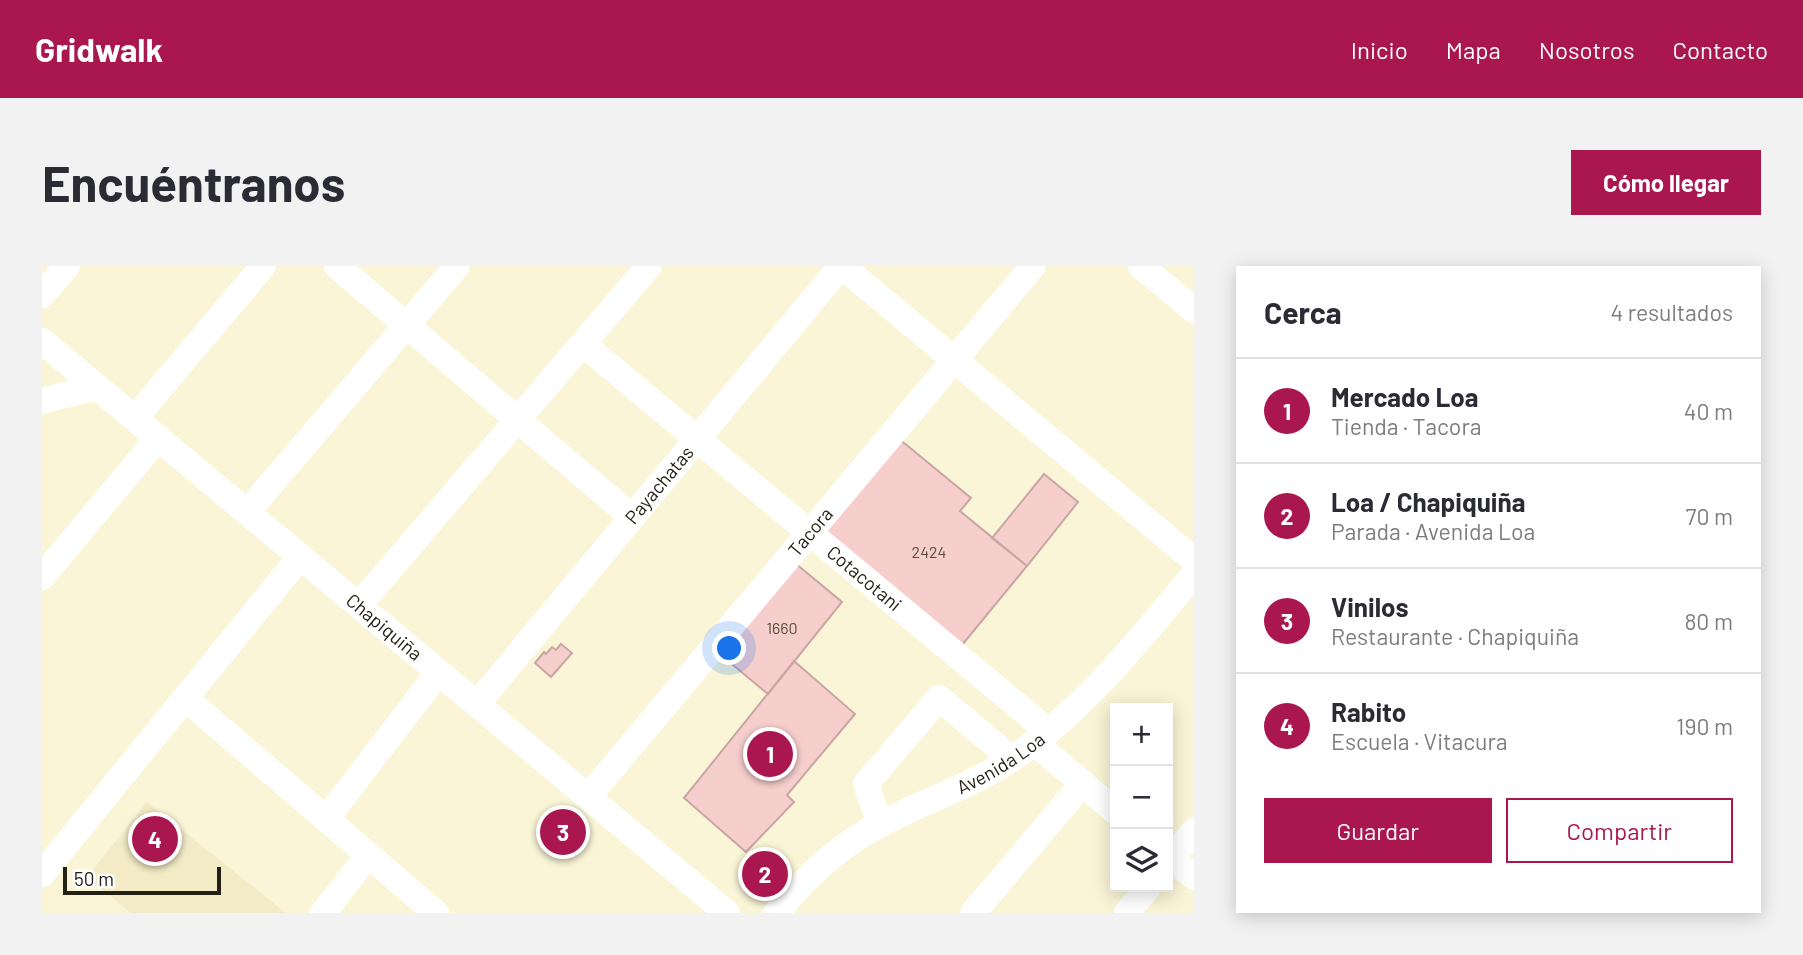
<!DOCTYPE html>
<html lang="es">
<meta charset="utf-8">
<style>
:root{--surface:#fff;--page:#f2f2f3;--text:#2b2b33;--muted:#7c7c81;--line:#e1e1e2;--accent:#a9174e}
body{margin:0;font-family:Barlow,sans-serif;background:var(--page);color:var(--text)}
.controls{position:absolute;right:21px;bottom:21px;display:grid;overflow:hidden;border-radius:0px;box-shadow:0 4px 18px #0003}
.controls button{width:63px;height:63px;display:grid;place-items:center;padding:0;border:0;border-bottom:2px solid var(--line);background:var(--surface);color:var(--text);font:35px sans-serif}
.scale{position:absolute;left:21px;bottom:18px;width:158px;box-sizing:border-box;padding-left:7px;border:4px solid #232116;border-top:0;font-size:19px;line-height:24px;white-space:nowrap;color:#232116;-webkit-text-stroke:5px #fff;paint-order:stroke}
.you{position:absolute;left:688px;top:383px;width:24px;height:24px;margin:-18px;border:5px solid #fff;border-radius:50%;background:#1a73e8;box-shadow:0 0 0 10px #1a73e833}
.badge{display:grid;place-items:center;width:46px;height:46px;border-radius:50%;background:var(--accent);color:#fff;font-size:23px;font-weight:700}
.pin{position:absolute;translate:-50% -50%;border:4px solid #fff;box-shadow:0 2px 7px #0006}
.list{margin:0;padding:0;list-style:none}
h2{display:flex;justify-content:space-between;align-items:center;height:91px;margin:0;padding:0 28px;font-size:30px}
h2 small{font-size:23px;font-weight:400;color:var(--muted)}
.list li{display:grid;grid-template-columns:46px 1fr auto;gap:21px;align-items:center;box-sizing:border-box;height:105px;padding:0 28px;border-top:2px solid var(--line)}
.list b{display:block;font-size:26px;white-space:nowrap}
.list p{margin:0;font-size:23px;white-space:nowrap;color:var(--muted)}
.list em{font-size:23px;font-style:normal;color:var(--muted)}
.actions{display:flex;gap:14px;padding:21px 28px}
.actions a{flex:1;padding:16px 0;border:2px solid var(--accent);border-radius:0px;text-align:center;font-size:24px;color:var(--accent)}
.actions .main{background:var(--accent);color:#fff}
.icon{flex:none;width:38px;height:38px;fill:none;stroke:currentColor;stroke-width:2;stroke-linecap:round;stroke-linejoin:round}
.map{position:relative;flex:none;width:1152px;height:647px;overflow:hidden;border-radius:0px}
header{display:flex;align-items:center;gap:42px;box-sizing:border-box;height:98px;padding:0 35px;background:var(--accent);color:#fff}
header strong{font-size:33px}
nav{display:flex;gap:38px;margin-inline-start:auto;font-size:24px}
.intro{display:flex;align-items:center;justify-content:space-between;box-sizing:border-box;height:168px;padding:0 42px}
h1{margin:0;font-size:49px}
.button{padding:18px 32px;border-radius:0px;background:var(--accent);color:#fff;font-size:24px;font-weight:700}
main{display:flex;gap:42px;padding:0 42px}
aside{flex:1;background:var(--surface);border-radius:0px;box-shadow:0 4px 18px #0003}
.map>svg:first-child{display:block}
.built{fill:#f3ebc5}
.building{fill:#f6cecc;stroke:#c8a6a4;stroke-width:2}
.lines{fill:none;stroke-linecap:round;stroke-linejoin:round}
.minor{stroke:#fff;stroke-width:26}
.labels{text-anchor:middle;stroke-width:5;stroke-linejoin:round;paint-order:stroke}
.number-label{font-size:16px;fill:#584c44}
.street-label{font-size:19px;fill:#232116;stroke:#fff}
</style>
<header>
<strong>Gridwalk</strong>
<nav><a>Inicio</a><a>Mapa</a><a>Nosotros</a><a>Contacto</a></nav>
</header>
<div class="intro"><h1>Encuéntranos</h1><a class="button">Cómo llegar</a></div>
<main>
<div class="map">
<svg width="1152" height="647" viewBox="0 0 1152 647">
<rect width="100%" height="100%" fill="#faf5d6"/>
<path class="built" d="M105,536L244,647H89L45,611Z"/>
<path class="building" d="M856,172L929,232L918,245L985,300L920,379L781,264Z
M1002,208L1036,236L985,300L950,272Z
M753,297L800,336L726,428L679,389Z
M519,378L530,387L509,411L493,397L502,386L504,388L510,381L514,384Z
M752,395L813,448L745,529L752,536L704,586L642,532Z"/>
<g class="lines">
<g class="minor">
<path d="M295,0L590,251"/>
<path d="M800,0L1152,294"/>
<path d="M1099,0L1152,44"/>
<path d="M0,29L25,0"/>
<path id="s1" d="M0,75L685,647"/>
<path id="s2" d="M541,78L1006,465"/>
<path d="M0,135L55,121"/>
<path d="M93,152L221,0"/>
<path d="M205,246L415,0"/>
<path d="M0,311L116,172"/>
<path d="M317,339L607,0"/>
<path d="M143,432L394,647"/>
<path id="s3" d="M435,438L799,0"/>
<path d="M992,476L1073,545"/>
<path id="s4" d="M546,531L991,0"/>
<path d="M284,553L397,406"/>
<path d="M838,558L824,518L897,432L970,493"/>
<path d="M1126,589L1152,611"/>
<path d="M1126,597L1152,565"/>
<path d="M0,608L258,291"/>
<path d="M281,647L326,589"/>
<path id="s5" d="M734,647C764,611 797,579 839,558C882,535 928,521 968,494C1037,449 1100,372 1152,308"/>
<path d="M931,647L1041,517"/>
<path d="M1085,647L1106,621"/>
</g>
</g>
<g class="labels">
<g class="number-label">
<text x="887" y="292">2424</text>
<text x="740" y="368">1660</text>
</g>
<g class="street-label">
<text dy="7" stroke="none"><textPath href="#s3" startOffset="285">Payachatas</textPath></text>
<text dy="7" stroke="none"><textPath href="#s4" startOffset="346">Tacora</textPath></text>
<text dy="7" stroke="none"><textPath href="#s2" startOffset="366">Cotacotani</textPath></text>
<text dy="7" stroke="none"><textPath href="#s1" startOffset="446">Chapiquiña</textPath></text>
<text dy="7" stroke="none"><textPath href="#s5" startOffset="273">Avenida Loa</textPath></text>
</g>
</g>
</svg>
<div class="controls">
<button>+</button>
<button>−</button>
<button><svg class="icon" aria-label="layers" viewBox="0 0 24 24"><path d="M12 4l9 5-9 5-9-5zM3 14l9 5 9-5"/></svg></button>
</div>
<div class="scale">50 m</div>
<div class="you"></div>
<div class="pin badge" style="left:728px;top:488px">1</div>
<div class="pin badge" style="left:723px;top:608px">2</div>
<div class="pin badge" style="left:521px;top:566px">3</div>
<div class="pin badge" style="left:113px;top:573px">4</div>
</div>
<aside>
<h2>Cerca<small>4 resultados</small></h2>
<ul class="list">
<li><span class="badge">1</span><div><b>Mercado Loa</b><p>Tienda · Tacora</p></div><em>40 m</em></li>
<li><span class="badge">2</span><div><b>Loa / Chapiquiña</b><p>Parada · Avenida Loa</p></div><em>70 m</em></li>
<li><span class="badge">3</span><div><b>Vinilos</b><p>Restaurante · Chapiquiña</p></div><em>80 m</em></li>
<li><span class="badge">4</span><div><b>Rabito</b><p>Escuela · Vitacura</p></div><em>190 m</em></li>
</ul>
<div class="actions"><a class="main">Guardar</a><a>Compartir</a></div>
</aside>
</main>
